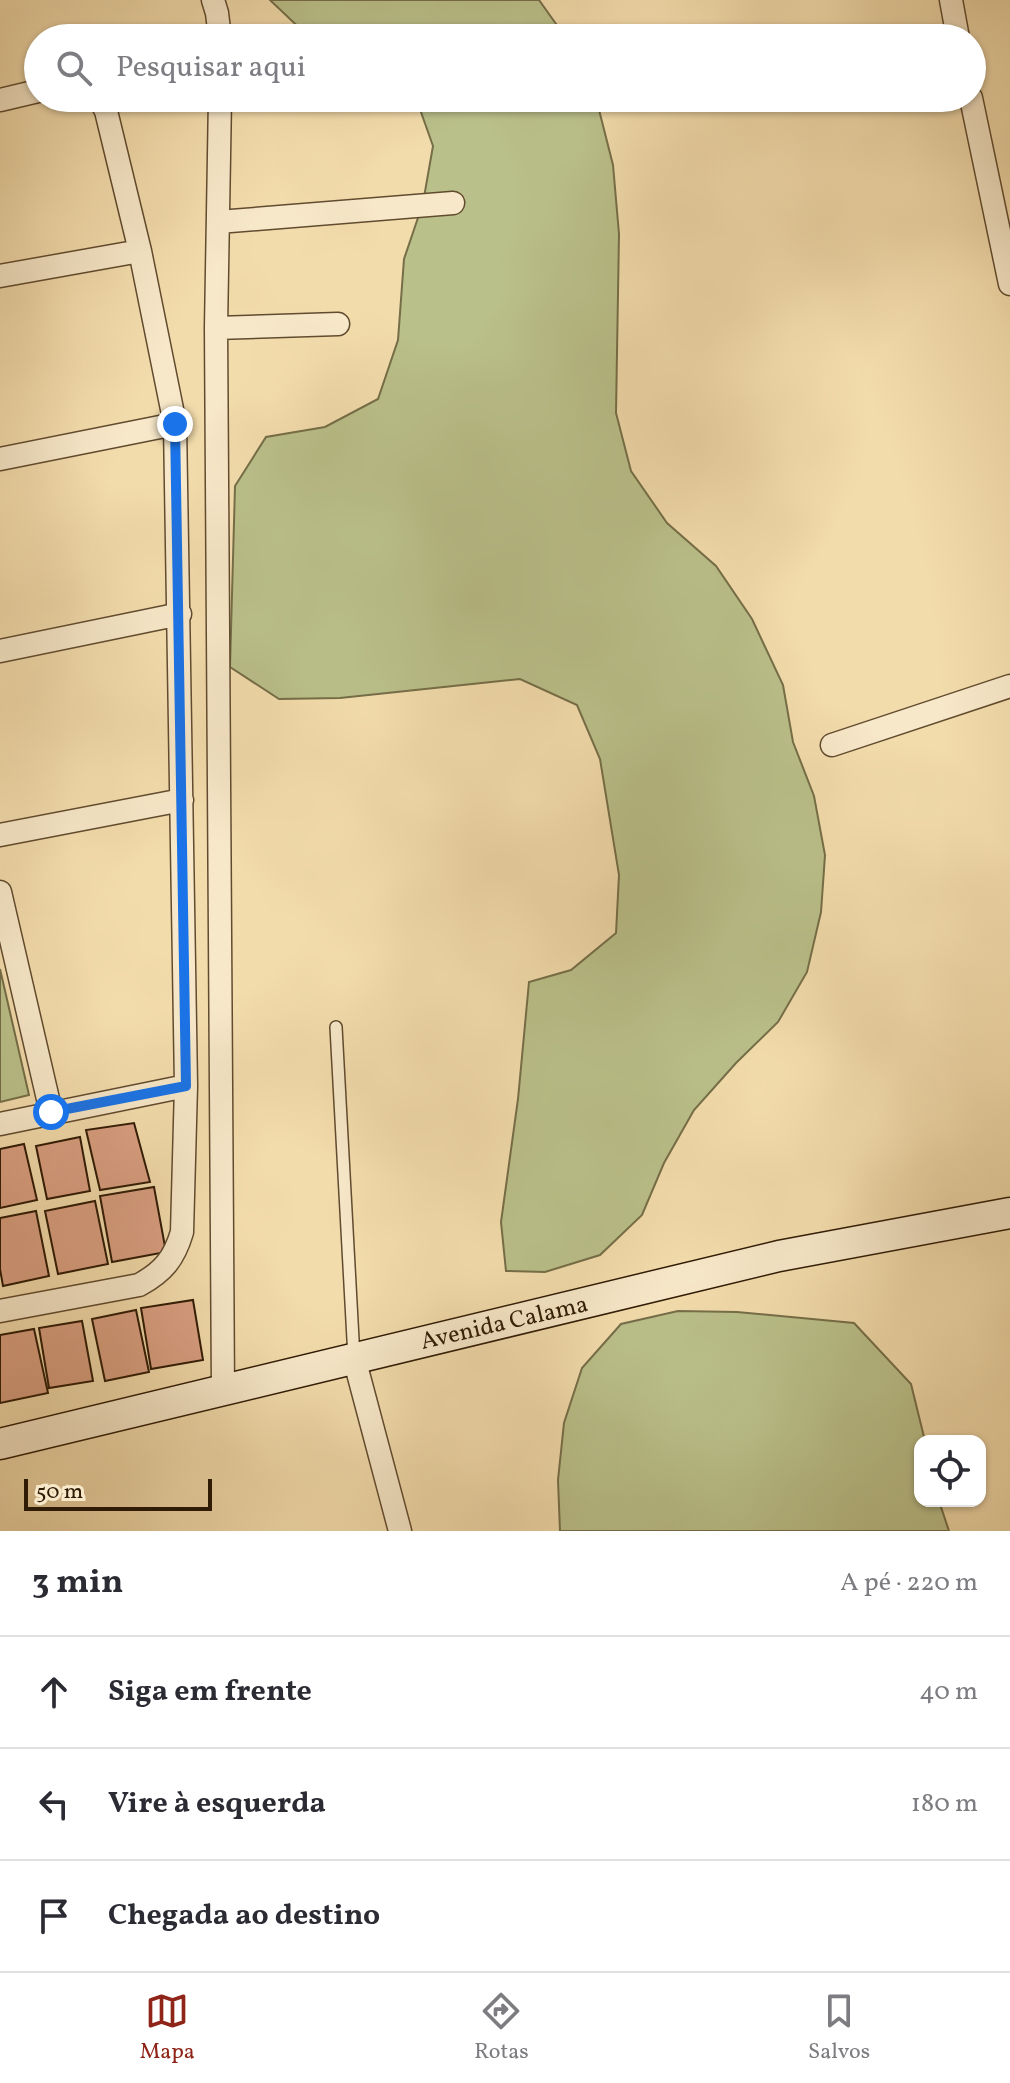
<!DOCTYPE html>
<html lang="pt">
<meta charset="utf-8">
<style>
:root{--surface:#fff;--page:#f7f7f7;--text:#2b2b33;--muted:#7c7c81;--line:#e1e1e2;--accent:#8f2418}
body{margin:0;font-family:Vollkorn,serif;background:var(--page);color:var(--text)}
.controls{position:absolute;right:24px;bottom:24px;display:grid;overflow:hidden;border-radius:16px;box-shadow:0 2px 6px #0004}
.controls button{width:72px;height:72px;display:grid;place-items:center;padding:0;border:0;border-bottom:2px solid var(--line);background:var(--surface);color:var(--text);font:40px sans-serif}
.scale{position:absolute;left:24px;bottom:20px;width:188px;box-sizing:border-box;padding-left:8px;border:4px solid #301b05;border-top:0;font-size:22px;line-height:28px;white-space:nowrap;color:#301b05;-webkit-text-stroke:6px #f7e8c9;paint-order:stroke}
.stop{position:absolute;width:24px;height:24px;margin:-18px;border:6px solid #1a73e8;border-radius:50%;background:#fff}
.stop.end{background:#1a73e8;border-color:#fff;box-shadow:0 2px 8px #0008}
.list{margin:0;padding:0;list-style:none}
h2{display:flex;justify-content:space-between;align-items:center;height:104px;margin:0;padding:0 32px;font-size:34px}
h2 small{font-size:26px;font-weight:400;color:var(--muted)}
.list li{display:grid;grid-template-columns:52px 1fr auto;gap:24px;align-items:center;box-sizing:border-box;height:112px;padding:0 32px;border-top:2px solid var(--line)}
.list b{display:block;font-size:30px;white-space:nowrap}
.list em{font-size:26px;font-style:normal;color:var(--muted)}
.icon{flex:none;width:44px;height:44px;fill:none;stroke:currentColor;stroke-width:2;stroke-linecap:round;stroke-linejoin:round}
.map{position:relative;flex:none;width:1010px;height:1531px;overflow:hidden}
.search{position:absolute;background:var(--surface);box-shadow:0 2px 6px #0004;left:24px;right:24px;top:24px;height:88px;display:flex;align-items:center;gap:20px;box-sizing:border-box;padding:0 28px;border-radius:44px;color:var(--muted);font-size:30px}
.sheet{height:440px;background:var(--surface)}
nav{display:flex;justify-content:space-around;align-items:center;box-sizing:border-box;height:112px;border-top:2px solid var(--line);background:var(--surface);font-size:22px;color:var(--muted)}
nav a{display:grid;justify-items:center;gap:4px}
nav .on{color:var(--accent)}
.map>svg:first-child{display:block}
.green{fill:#bac08a;stroke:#756e48;stroke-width:2}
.building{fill:#d99f81;stroke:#301b05;stroke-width:2}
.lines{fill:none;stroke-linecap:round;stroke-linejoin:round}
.lane-casing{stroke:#614b2f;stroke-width:14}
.street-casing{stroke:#614b2f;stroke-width:25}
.secondary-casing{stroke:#301b05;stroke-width:33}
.lane{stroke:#f7e8c9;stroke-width:11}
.street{stroke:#f7e8c9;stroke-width:22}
.secondary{stroke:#f7e8c9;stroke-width:30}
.route{stroke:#1a73e8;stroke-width:10}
.labels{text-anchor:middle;stroke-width:8;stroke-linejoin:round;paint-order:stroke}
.street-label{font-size:24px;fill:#301b05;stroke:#f7e8c9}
</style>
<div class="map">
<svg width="1010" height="1531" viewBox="0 0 1010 1531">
<rect width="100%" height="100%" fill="#f3dcac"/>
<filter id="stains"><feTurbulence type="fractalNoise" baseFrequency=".0025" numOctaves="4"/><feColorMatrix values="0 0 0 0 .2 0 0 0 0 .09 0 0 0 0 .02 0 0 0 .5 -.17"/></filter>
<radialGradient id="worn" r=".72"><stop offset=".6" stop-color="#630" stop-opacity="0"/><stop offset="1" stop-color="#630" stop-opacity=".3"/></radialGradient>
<path class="green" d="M270,0H539L566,38H310Z
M416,98H596L613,165L619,234L616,413L631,471L667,523L716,566L752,619L783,685L793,742L814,796L825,855L821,912L807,972L778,1022L736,1063L694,1110L664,1163L642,1215L600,1255L545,1272L506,1271L501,1222L518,1099L529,982L571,970L616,933L619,875L600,759L577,705L520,679L340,698L279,699L230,667L235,486L266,437L325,427L378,399L398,340L404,259L423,203L433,146Z
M0,969L29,1095L0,1102Z
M678,1311L737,1312L854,1323L911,1384L925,1441H920V1501H939L949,1531H560L558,1480L564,1423L582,1368L621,1324Z"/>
<path class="building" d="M134,1123L150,1182L100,1190L86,1130Z
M80,1137L90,1191L47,1199L36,1146Z
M24,1144L37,1200L0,1208V1149Z
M154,1187L166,1252L112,1262L100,1196Z
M95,1201L108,1264L58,1274L45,1211Z
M36,1211L49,1276L3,1286L0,1269V1218Z
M193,1300L203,1360L151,1369L141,1308Z
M136,1310L149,1372L105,1381L92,1319Z
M82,1321L93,1381L49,1388L39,1328Z
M34,1329L48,1393L0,1403V1335Z"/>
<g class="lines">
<g class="lane-casing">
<path id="lane" d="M336,1027L354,1358"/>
</g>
<g class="street-casing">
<path id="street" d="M213,0L217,13L220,38
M951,0L958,38
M220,98L216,328L223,1391
M971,98L1010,284
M0,100L38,91
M218,222L453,203
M0,276L140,251
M216,328L338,324
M0,459L175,424
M0,651L180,614
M832,745L1010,686
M0,835L182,800
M0,892L51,1112
M0,1124L186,1086
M0,1311L139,1285C163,1272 174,1259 182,1232L186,1086L175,424L140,251L106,111L99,98
M354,1358L400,1531"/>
</g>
<g class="secondary-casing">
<path id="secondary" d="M0,1444L779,1256L1010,1213"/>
</g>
<use href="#lane" class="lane"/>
<use href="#street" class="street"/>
<use href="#secondary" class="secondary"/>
</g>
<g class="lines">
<path class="route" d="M51,1112L186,1086L175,424"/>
</g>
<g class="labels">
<g class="street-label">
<text transform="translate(504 1322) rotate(-13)" y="8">Avenida Calama</text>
</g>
</g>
<rect width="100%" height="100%" filter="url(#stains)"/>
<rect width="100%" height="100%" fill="url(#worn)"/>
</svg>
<div class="controls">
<button><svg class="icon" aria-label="locate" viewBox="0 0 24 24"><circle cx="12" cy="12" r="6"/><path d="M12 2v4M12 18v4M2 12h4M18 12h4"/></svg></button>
</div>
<div class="scale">50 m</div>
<div class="stop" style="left:51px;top:1112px"></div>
<div class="stop end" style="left:175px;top:424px"></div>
<div class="search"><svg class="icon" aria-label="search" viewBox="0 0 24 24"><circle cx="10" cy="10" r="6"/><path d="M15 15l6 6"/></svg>Pesquisar aqui</div>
</div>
<section class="sheet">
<h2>3 min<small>A pé · 220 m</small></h2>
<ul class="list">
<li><svg class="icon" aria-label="ahead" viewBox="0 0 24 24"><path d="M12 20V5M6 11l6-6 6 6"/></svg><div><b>Siga em frente</b></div><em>40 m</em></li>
<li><svg class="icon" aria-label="left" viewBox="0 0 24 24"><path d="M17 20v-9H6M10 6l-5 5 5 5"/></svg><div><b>Vire à esquerda</b></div><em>180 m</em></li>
<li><svg class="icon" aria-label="arrive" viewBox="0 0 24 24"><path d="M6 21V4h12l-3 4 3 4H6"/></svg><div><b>Chegada ao destino</b></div></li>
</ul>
</section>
<nav>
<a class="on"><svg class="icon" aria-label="map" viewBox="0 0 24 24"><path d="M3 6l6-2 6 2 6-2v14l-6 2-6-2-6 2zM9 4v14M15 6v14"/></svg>Mapa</a>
<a><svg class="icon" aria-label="directions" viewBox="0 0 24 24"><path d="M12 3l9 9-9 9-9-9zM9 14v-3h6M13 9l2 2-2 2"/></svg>Rotas</a>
<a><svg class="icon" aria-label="saved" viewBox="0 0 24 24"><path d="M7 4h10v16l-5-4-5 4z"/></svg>Salvos</a>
</nav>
